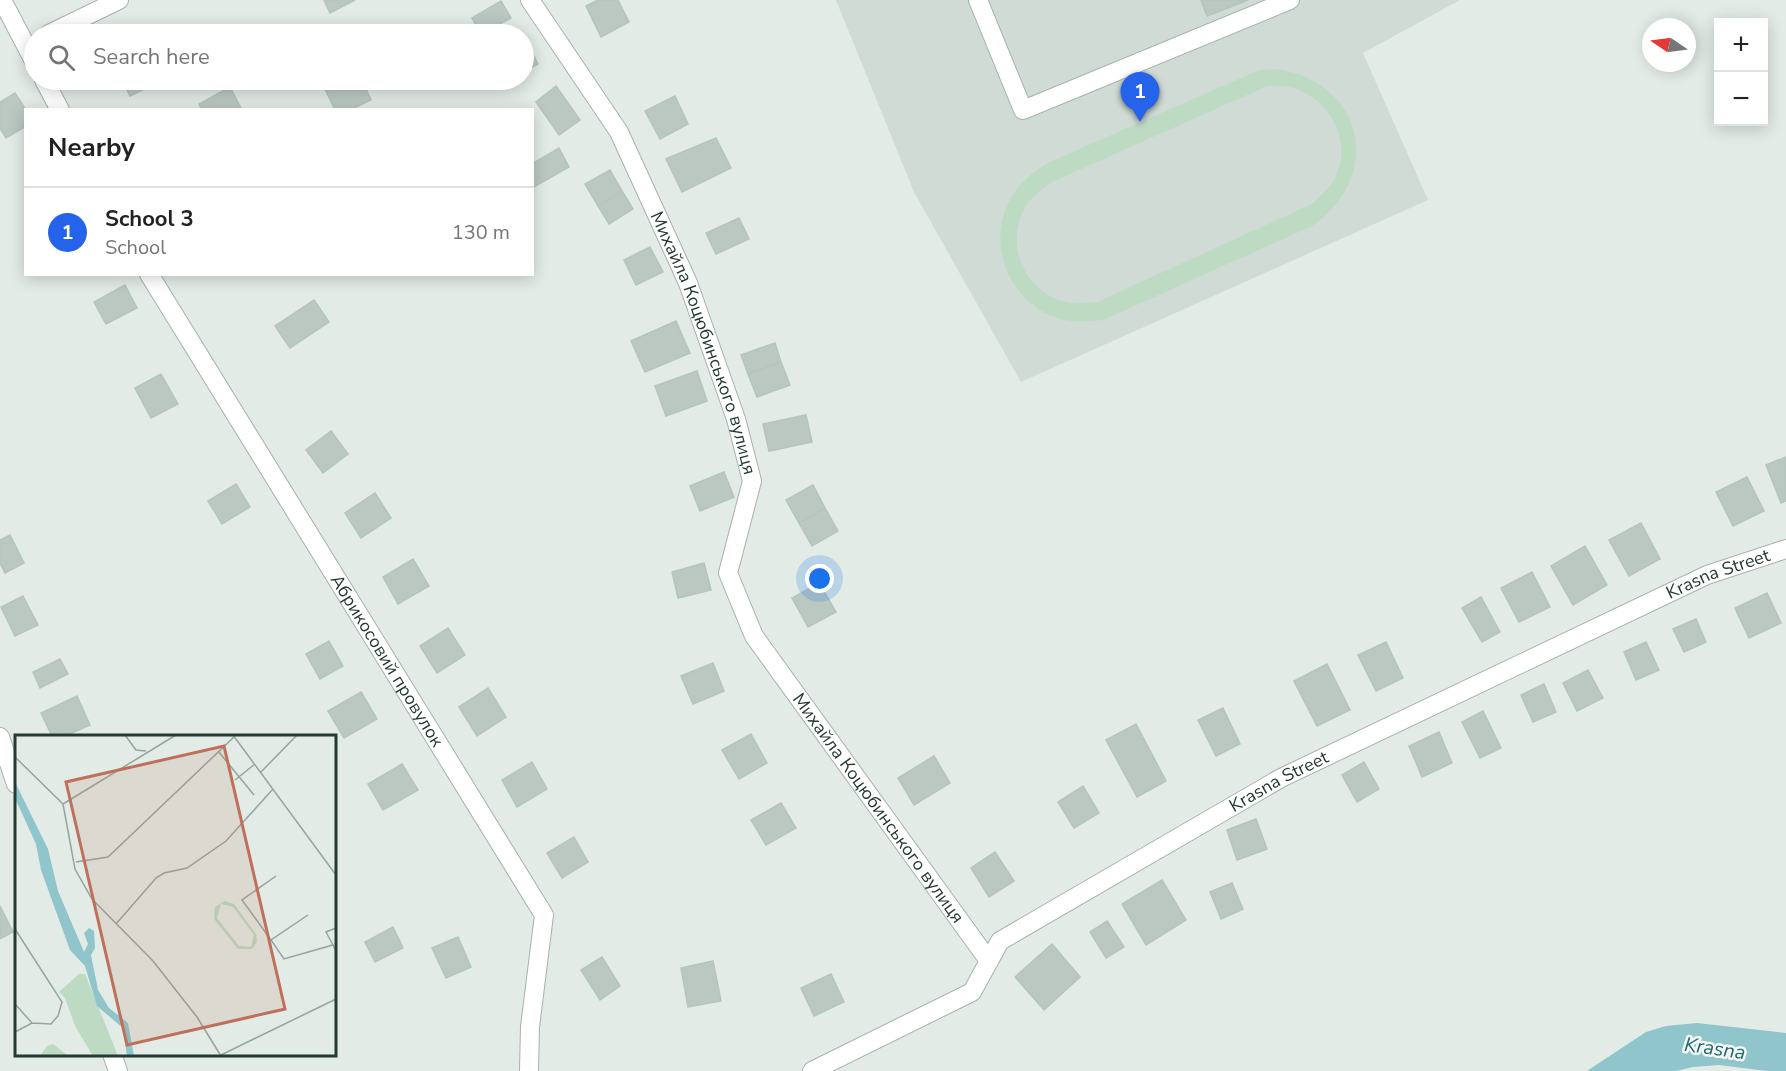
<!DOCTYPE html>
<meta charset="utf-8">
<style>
:root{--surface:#fff;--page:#f6f6f6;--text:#222;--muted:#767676;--line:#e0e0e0;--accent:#2563eb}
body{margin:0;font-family:"Nunito Sans",sans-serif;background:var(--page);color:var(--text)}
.controls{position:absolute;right:18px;top:18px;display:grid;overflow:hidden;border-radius:0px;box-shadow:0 3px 15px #0003}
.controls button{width:54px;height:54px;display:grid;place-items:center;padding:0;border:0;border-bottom:2px solid var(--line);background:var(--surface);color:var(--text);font:30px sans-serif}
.compass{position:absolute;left:1642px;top:18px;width:54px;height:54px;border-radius:50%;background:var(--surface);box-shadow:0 3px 15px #0003;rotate:283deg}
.you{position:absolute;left:820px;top:579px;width:21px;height:21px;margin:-15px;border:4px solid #fff;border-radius:50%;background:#1a73e8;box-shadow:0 0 0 9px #1a73e833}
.badge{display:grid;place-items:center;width:39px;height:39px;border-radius:50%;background:var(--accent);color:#fff;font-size:20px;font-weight:700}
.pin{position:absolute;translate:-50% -50px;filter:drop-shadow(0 2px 3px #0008)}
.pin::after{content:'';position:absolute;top:32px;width:21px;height:18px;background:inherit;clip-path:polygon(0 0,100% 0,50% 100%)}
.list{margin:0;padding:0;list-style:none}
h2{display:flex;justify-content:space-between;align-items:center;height:78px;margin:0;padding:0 24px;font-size:26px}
h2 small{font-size:20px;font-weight:400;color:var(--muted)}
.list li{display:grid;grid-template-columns:39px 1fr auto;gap:18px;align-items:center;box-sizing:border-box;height:90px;padding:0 24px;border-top:2px solid var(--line)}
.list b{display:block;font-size:22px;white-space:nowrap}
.list p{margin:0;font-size:20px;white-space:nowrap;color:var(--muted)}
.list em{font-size:20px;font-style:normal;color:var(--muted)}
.icon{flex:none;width:33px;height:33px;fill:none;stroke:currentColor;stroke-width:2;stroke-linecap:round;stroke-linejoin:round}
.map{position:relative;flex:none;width:1786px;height:1071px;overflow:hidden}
.search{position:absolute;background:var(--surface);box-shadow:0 3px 15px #0003;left:24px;top:24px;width:510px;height:66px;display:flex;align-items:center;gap:15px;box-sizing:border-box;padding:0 21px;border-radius:33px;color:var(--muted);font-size:22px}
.panel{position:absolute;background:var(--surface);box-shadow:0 3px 15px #0003;left:24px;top:108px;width:510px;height:168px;border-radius:0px}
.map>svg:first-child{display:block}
.built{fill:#d0dbd5}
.green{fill:#bddac3;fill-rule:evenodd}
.water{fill:#8fc5cb}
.building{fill:#bbc8c2;stroke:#b5c4bd;stroke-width:1.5}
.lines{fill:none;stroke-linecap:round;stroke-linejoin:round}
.minor-casing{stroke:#a5b2ad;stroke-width:20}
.minor{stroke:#fff;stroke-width:18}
.labels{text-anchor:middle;stroke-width:5;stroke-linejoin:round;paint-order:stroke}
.street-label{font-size:18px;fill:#243a33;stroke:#f2f8f5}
.water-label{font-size:20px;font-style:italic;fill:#236871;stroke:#f2f8f5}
.inset-road{fill:none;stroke:#96a49e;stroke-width:1.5}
.view{fill:#bf705b;fill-opacity:0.15;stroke:#bf705b;stroke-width:3}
.inset-edge{fill:none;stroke:#243a33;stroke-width:3}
</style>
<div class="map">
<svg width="1786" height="1071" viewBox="0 0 1786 1071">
<rect width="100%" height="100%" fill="#e2ebe6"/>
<path class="built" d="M836,0H1460L1363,53L1428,200L1021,382L914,192Z"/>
<path class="green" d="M1278,69C1365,84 1384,176 1312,226L1103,320C1089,321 1075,323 1061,319C1013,306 986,249 1008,204C1017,185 1032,172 1050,162L1259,70ZM1267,86C1274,86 1283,85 1290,87C1326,96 1351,135 1338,171C1333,185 1323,194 1312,204L1097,302C1083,303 1069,305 1056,299C1023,285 1008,246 1022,213C1028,200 1038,192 1050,183Z"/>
<path class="water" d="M1697,1023L1786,1033V1071H1767L1719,1065L1693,1067L1676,1071H1587L1646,1032L1666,1026Z"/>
<path class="building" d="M324,0H355L330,13Z
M598,0H618L629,22L601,37L586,6Z
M1201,0H1248L1207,16Z
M501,1L511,18L481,34L472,18Z
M524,37L538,64L524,72Z
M122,80H163L130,96Z
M335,80H362L371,100L350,110H335L323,85Z
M556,86L580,120L559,135L536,102Z
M230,87L242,110H202L199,104Z
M15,93L26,110V126L6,138L0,128V102Z
M675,96L688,124L660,139L645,111Z
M716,138L731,168L682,192L666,159Z
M559,148L569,167L532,188V164Z
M610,170L622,191L598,206L585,184Z
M622,191L633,209L609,224L598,206Z
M739,218L749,239L716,254L706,233Z
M650,247L663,272L636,285L624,260Z
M125,285L137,308L106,324L94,302Z
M314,300L329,322L290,348L275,326Z
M676,321L690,353L645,372L631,341Z
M775,343L781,362L748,374L741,355Z
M781,362L790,385L757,397L748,374Z
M697,371L707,401L666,416L655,386Z
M161,374L178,404L151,418L135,388Z
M806,415L812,442L769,451L763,424Z
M331,431L348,454L323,473L306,450Z
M1786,457V501L1781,503L1766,465Z
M724,472L734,497L700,511L690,486Z
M1747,477L1764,511L1733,526L1716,492Z
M236,484L250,507L222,524L208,501Z
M813,485L825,508L799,523L786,500Z
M375,493L391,518L361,538L345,513Z
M825,508L838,531L812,546L799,523Z
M1641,523L1660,559L1629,576L1609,540Z
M10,535L24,563L5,573L0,563V540Z
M1585,546L1607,585L1573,605L1551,566Z
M413,559L429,586L398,604L383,577Z
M704,563L711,590L678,598L672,572Z
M1532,572L1550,607L1519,622L1501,588Z
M819,583L836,612L808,627L792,598Z
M1767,593L1781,623L1749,638L1735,608Z
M23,596L38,625L15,636L1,607Z
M1481,597L1500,632L1482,642L1462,608Z
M1696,619L1706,642L1684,652L1673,629Z
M448,628L465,655L437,673L420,646Z
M329,641L343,666L320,679L306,654Z
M1386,642L1403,678L1376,691L1358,655Z
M1646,642L1659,670L1636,680L1624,652Z
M60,659L68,674L40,688L33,672Z
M713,663L724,691L693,704L681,676Z
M1327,664L1350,710L1317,726L1294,681Z
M1588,670L1603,698L1577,711L1563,683Z
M1544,684L1556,712L1533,722L1521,695Z
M488,688L506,717L477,736L459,707Z
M361,692L377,719L344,738L328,711Z
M77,696L90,725L65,736H52L41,713Z
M1223,708L1240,744L1216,756L1198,720Z
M1483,711L1501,748L1480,758L1462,722Z
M1136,724L1166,781L1137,797L1106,740Z
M1439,732L1452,763L1422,777L1409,746Z
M751,734L767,763L739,779L722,750Z
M934,756L950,783L914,805L898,778Z
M532,762L547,789L517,807L502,780Z
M1364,762L1379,789L1357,802L1342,775Z
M402,764L418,790L383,810L368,784Z
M1083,786L1099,813L1074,828L1058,802Z
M781,803L796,828L766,845L751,820Z
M1256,819L1267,849L1237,860L1227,830Z
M574,837L588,862L562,878L547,853Z
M995,852L1014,881L989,897L971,868Z
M1162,880L1186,920L1146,945L1122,904Z
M1232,883L1243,909L1221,919L1210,892Z
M0,906L13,932L0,939Z
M1107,921L1124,947L1106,958L1090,932Z
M393,927L403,948L375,962L365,942Z
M458,937L471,967L446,978L432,948Z
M1052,944L1080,977L1044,1010L1015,977Z
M602,957L620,986L600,1000L581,970Z
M713,961L721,1001L688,1007L681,968Z
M831,974L844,1002L814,1016L801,988Z"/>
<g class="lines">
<g class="minor-casing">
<g id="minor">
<path d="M2,0L34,61"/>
<path id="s1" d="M530,0L619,132L688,283L736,419L752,481L728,573L754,636L989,961"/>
<path d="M978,0L1023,110L1290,0"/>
<path d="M49,34L119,0"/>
<path d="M44,80L60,110"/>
<path id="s2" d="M149,274L544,915L530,1027L529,1071"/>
<path d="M0,737L16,784"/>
<path d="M112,1054L118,1071"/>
<path id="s3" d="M812,1071L972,992L1000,941L1281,778L1707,575L1786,549"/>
</g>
</g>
<use href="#minor" class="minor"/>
</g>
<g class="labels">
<g class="street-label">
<text dy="6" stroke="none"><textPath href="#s1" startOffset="387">Михайла Коцюбинського вулиця</textPath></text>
<text dy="6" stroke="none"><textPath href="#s3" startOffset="1044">Krasna Street</textPath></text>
<text dy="6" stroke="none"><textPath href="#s2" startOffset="454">Абрикосовий провулок</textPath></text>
<text dy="6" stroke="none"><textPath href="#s3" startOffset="558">Krasna Street</textPath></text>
<text dy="6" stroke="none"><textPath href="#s1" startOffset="909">Михайла Коцюбинського вулиця</textPath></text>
</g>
<g class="water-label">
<text transform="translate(1715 1048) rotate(8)" y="7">Krasna</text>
</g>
</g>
<g transform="translate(15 735)">
<rect width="321" height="321" fill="#e2ebe6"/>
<path d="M210,166L219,169L241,199L242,207L237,214H223L199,184L200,172ZM206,169L218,172L239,200L236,212L224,211L202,183ZM64,239H70L103,321H78L60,291L50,263L44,257ZM38,309L51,319L53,321H25L32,311Z" fill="#bddac3" fill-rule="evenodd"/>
<path d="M0,47L33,114L43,156L69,217L73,209L69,198L74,193L79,196L80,213L76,220L83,255L94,273L113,288L119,321H112L108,293L82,271L70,231L55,215L26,135L21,109L0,63Z" fill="#8fc5cb"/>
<path class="inset-road" d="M110,0L121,15L131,16M218,0L321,140M203,16L239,60M0,22L48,69M246,37L282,0M220,45L240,29M48,69L60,134L77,164L138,226L182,282L206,321M48,69L161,0M61,127L93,122L219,2M293,180L256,205L269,224L318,210L321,216M101,189L141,143L149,138L172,133L211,106L258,54M0,194L47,267L43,281L36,289L17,288L0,297M256,205L227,165L261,141M318,210L311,197L321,193M0,269L17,288M206,320L321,264"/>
<path class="view" d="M209,11L270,274L112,310L51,47Z"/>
<rect width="321" height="321" class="inset-edge"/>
</g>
</svg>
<div class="controls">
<button>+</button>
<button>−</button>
</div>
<svg class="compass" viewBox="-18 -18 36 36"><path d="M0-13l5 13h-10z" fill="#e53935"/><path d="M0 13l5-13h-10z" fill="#767676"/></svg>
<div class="you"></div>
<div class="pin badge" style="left:1140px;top:122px">1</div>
<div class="search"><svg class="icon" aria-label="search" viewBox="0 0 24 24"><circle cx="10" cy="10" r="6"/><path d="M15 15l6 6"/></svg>Search here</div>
<section class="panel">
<h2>Nearby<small></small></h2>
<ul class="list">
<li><span class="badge">1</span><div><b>School 3</b><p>School</p></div><em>130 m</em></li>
</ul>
</section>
</div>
